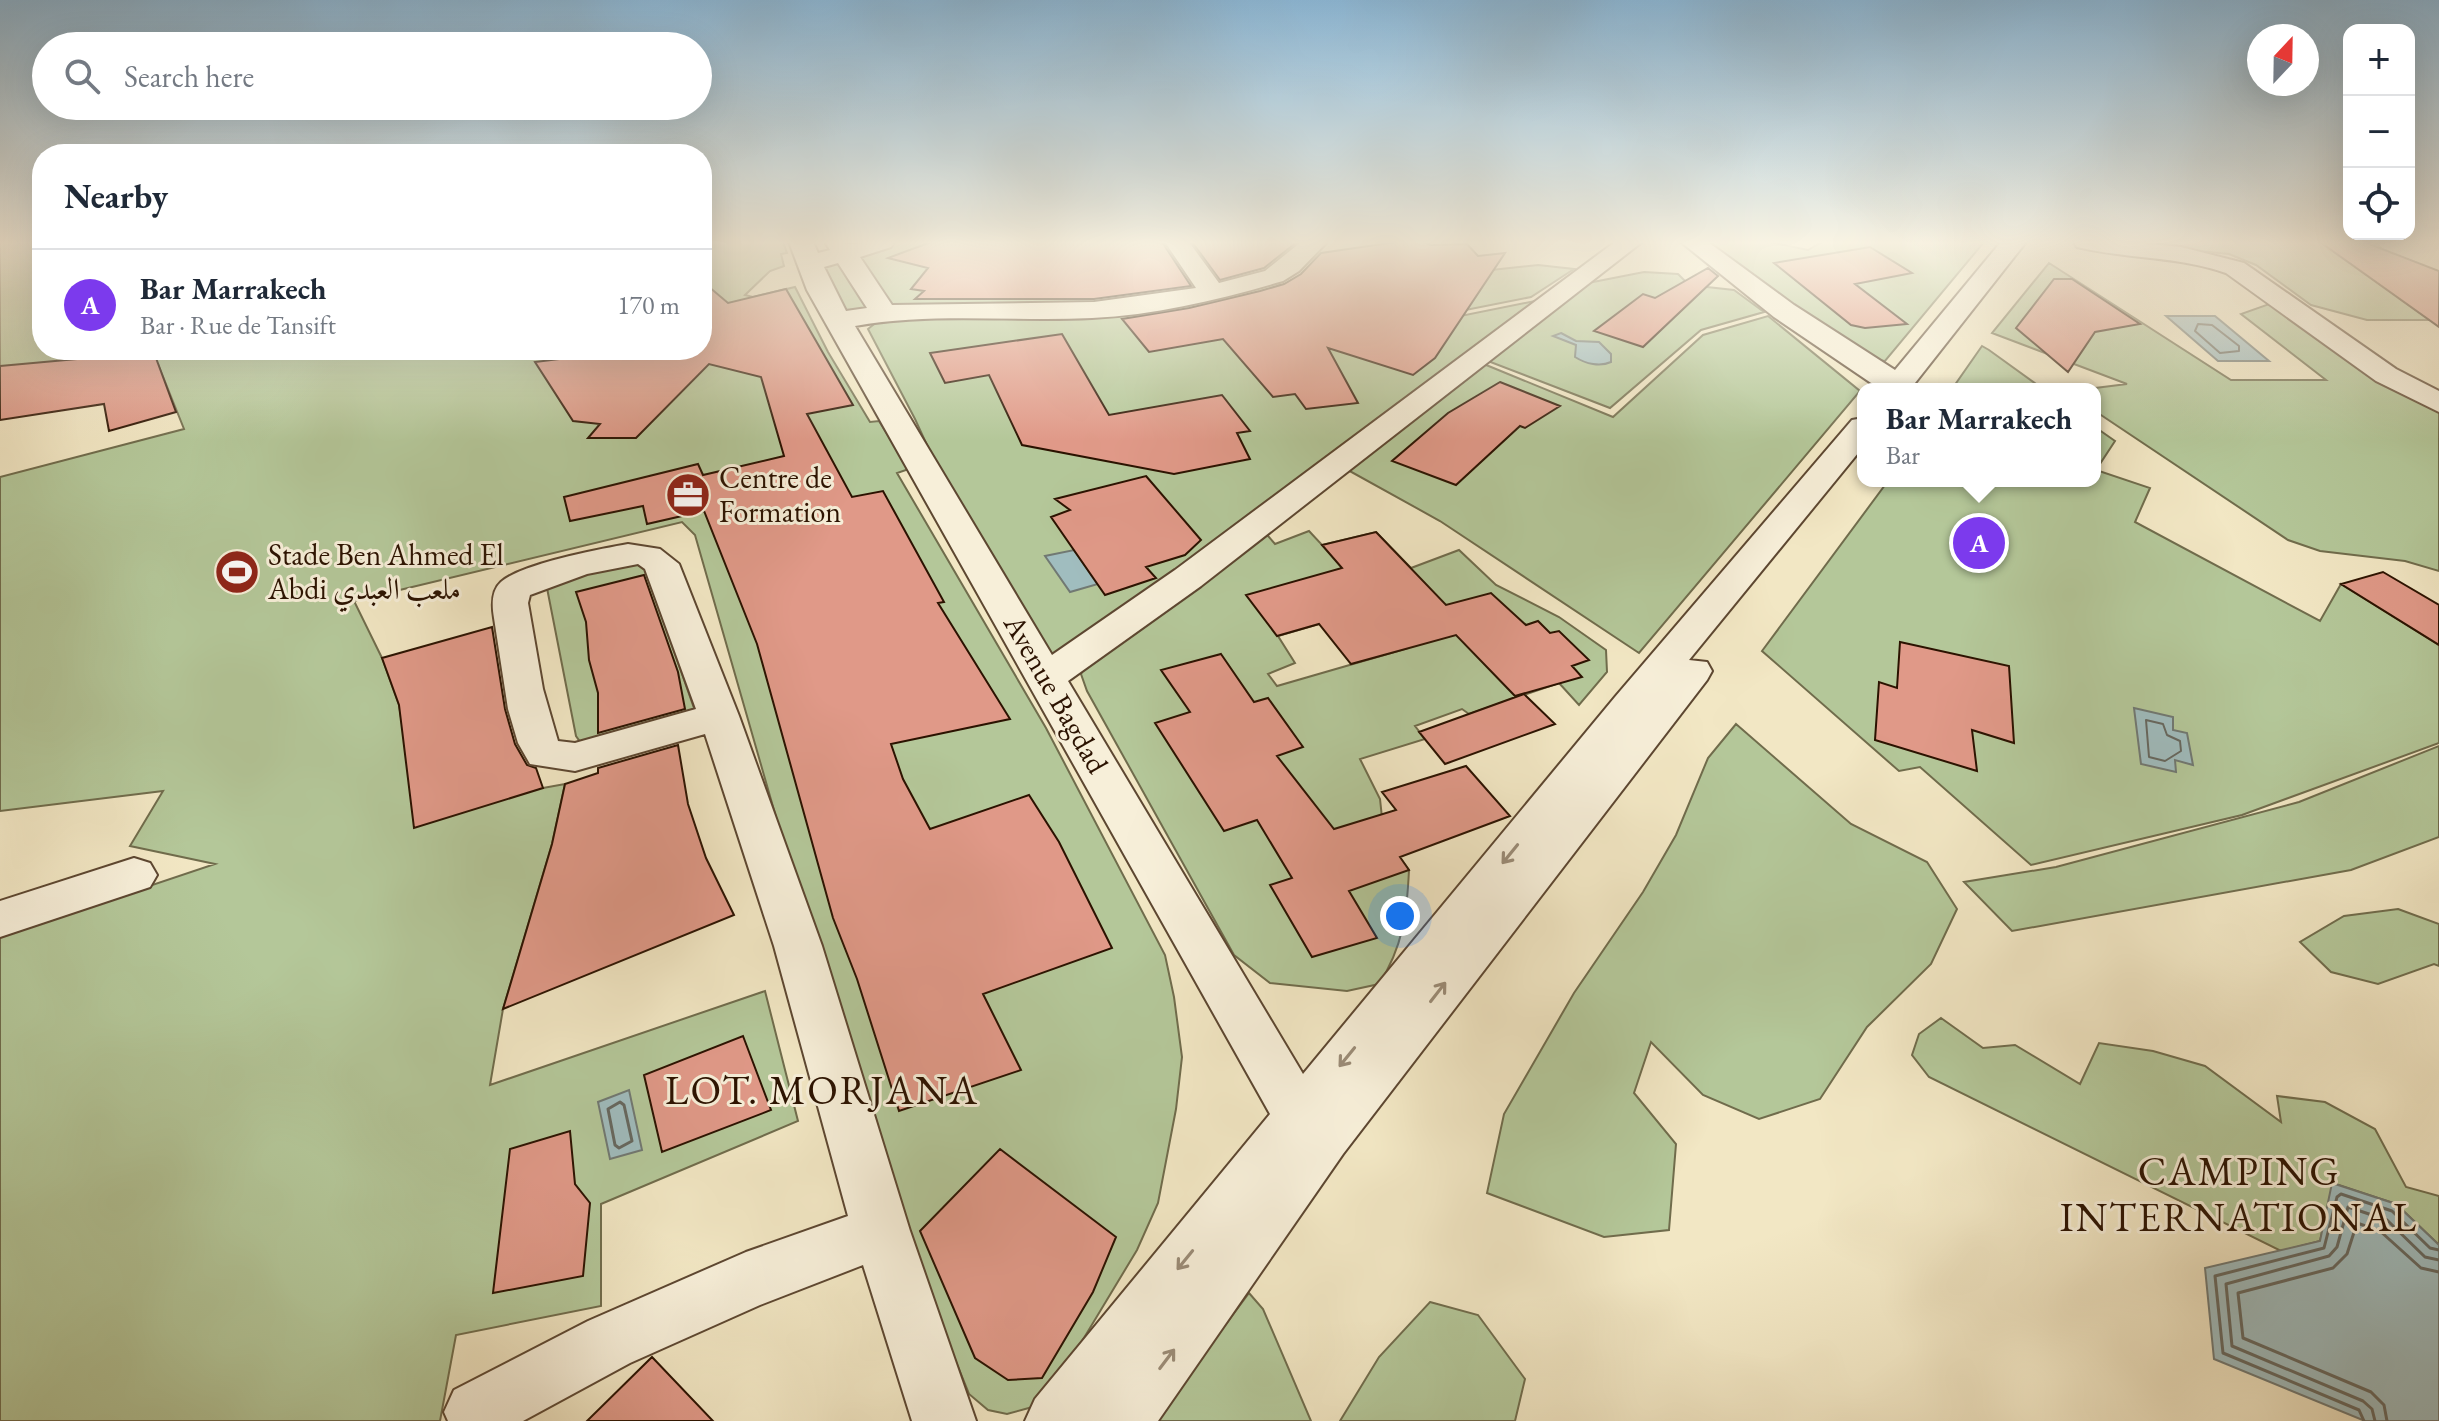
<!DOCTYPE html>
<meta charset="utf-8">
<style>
:root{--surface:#fff;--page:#f2f2f3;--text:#1f2937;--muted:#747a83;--line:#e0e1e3;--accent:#7c3aed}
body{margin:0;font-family:"EB Garamond",Amiri,serif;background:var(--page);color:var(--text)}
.controls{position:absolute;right:24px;top:24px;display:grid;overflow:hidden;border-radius:16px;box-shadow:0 8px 32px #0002}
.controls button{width:72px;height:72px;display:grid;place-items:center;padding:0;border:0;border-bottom:2px solid var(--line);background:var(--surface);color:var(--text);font:40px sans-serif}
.compass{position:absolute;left:2247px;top:24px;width:72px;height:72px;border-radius:50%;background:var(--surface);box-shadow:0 8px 32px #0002;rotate:22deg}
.you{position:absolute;left:1400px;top:916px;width:28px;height:28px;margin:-20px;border:6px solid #fff;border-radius:50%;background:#1a73e8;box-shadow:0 0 0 12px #1a73e833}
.badge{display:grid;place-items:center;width:52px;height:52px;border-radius:50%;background:var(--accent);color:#fff;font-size:26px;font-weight:700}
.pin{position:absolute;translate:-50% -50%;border:4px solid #fff;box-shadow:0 2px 8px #0006}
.popup{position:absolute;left:1857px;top:383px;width:244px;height:104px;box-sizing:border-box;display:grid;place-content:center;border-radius:16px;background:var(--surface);filter:drop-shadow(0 2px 6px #0005);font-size:26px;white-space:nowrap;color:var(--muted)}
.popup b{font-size:30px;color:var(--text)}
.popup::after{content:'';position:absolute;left:50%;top:100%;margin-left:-16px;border:16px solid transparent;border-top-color:var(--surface)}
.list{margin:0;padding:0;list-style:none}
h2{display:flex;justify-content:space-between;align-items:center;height:104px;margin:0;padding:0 32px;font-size:34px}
h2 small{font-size:26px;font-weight:400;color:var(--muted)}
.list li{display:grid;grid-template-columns:52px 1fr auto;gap:24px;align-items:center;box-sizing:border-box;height:112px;padding:0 32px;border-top:2px solid var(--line)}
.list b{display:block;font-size:30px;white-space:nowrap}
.list p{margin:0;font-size:26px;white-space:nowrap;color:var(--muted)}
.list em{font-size:26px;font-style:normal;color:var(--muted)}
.icon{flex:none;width:44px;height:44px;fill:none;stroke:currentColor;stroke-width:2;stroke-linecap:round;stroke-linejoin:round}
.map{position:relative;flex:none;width:2439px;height:1421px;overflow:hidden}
.search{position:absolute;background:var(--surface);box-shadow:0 8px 32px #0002;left:32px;top:32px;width:680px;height:88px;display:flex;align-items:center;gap:20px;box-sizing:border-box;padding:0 28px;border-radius:44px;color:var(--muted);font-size:30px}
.panel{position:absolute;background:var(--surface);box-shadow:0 8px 32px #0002;left:32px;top:144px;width:680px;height:216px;border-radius:32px}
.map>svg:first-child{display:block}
.green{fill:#b4c799;stroke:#706c4c;stroke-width:2;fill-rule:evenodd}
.water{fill:#a0bdbf;stroke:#717973;stroke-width:2}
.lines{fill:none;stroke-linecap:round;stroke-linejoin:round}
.shore-far1{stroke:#666860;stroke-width:2}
.shore{stroke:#666860;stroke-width:3}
.building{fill:#e09988;stroke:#2b1200;stroke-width:2}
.minor-casing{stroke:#5d4731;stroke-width:4}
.minor{fill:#f7efd9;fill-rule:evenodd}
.oneway{stroke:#9b8c77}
.labels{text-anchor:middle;stroke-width:6;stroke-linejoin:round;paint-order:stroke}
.poi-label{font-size:30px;fill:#2b1200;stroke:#f7efd9;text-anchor:start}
.street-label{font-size:30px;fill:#2b1200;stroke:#f7efd9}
.near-quarter-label{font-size:40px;letter-spacing:2px;fill:#2b1200;stroke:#f7efd9}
</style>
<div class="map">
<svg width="2439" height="1421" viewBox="0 0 2439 1421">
<rect width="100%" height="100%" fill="#f2e7c4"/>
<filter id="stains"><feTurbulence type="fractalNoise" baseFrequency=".0025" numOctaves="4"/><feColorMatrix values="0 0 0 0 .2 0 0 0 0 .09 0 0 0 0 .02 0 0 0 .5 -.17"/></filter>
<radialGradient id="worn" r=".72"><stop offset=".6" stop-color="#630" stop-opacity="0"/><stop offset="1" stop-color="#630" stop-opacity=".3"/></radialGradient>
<path class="green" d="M0,242H42V350H702V242H783L787,253L781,254L784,266L770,271L745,295L753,297L795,287L828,352L870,422L879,421L909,469L897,473L1046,728L1165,955L1174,997L1182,1057L1176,1109L1158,1203L1137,1250L1058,1381L1036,1406L1007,1414L988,1410L969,1394L901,1226L778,824L695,535L682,522L354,601L382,658L399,705L409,768L543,788L565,784L552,844L503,1009L490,1085L765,991L798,1121L601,1204V1306L456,1335L440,1421H0V936L215,864L130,846L163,791L0,811V477L184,429L158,364L0,385Z
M895,242H1170L1196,276L1186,291L1112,305L891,309L861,260L862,255Z
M1702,242H1770L1808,250L1822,242H1984L1885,361L1860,358Z
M2107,242H2374L2420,281L2400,299L2430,320H2367L2311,305L2256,265L2229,254Z
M846,260L878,307L839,314L815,266Z
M2049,263L2231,380H2326L2241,314L2272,303L2439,411V571L2405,561L2320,551L2288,540L2095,411V389H2087L2127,384L1992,333Z
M1538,265L1574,269L1531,297L1400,323L1435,276Z
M1644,272L1678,274L1689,285L1734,290L1764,312L1701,330L1610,408L1480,358L1588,283Z
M1276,281L1337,341L1540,300L1054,662L953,502L915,419L868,329L883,317L1039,316Z
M1768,316L1860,391L1639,653L1440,521L1346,469L1474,360L1613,417L1703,335Z
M1982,346L1989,350L2043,389H1952Z
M2095,427L2115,441L2096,470L2150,488L2135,522L2320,621L2341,584L2439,645V743L2242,815L2031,865L1920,767L1899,771L1762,651L1888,481H2095Z
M1263,530L1275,544L1309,531L1322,545L1376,532L1411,568L1459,550L1496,585L1559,617L1606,650L1607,672L1579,705L1559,683L1469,714L1462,709L1415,726L1425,739L1360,759L1380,799L1384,836L1409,870C1407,913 1403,947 1379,984L1347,991L1270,983L1234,955L1087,691L1081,674L1089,658ZM1319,624L1405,649L1277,686L1268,674L1295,663L1278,636Z
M642,560L695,711L581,743L576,736L547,588L553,582Z
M1736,724L1851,824L1927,862L1957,909L1931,964L1867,1027L1820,1099L1759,1119L1703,1095L1651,1042L1634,1093L1676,1144L1669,1230L1604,1237L1487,1193L1504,1114L1574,993L1643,892L1676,835L1708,758Z
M2439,746V837L2351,870L2012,931L1964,882L2056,867L2299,802Z
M2398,909L2439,924V966L2434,964L2378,984L2331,972L2300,942L2344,916Z
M1941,1018L1983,1048L2015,1045L2080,1084L2099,1043L2153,1051L2205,1066L2281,1122L2277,1096L2325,1102L2375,1129L2406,1187L2439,1196V1245L2396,1204L2333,1183L2320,1241L2281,1251L1929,1077L1912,1055L1919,1034Z
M1249,1293L1263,1309L1311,1421H1154Z
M1430,1302L1478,1315L1525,1379L1515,1421H1340L1379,1357Z"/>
<path class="water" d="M2166,316H2215L2269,361H2218Z
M1561,333L1576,341L1599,342L1611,354V362C1600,367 1586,364 1575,357L1576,345L1553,336Z
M1074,550L1098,584L1070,592L1045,556Z
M2134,708L2173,717V730L2187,733L2193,765L2175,760L2176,772L2141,764Z
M629,1090L642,1150L610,1159L598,1102Z
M2332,1183L2396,1204L2439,1245V1421H2365L2214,1359L2205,1268L2320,1241Z"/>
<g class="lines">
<path class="shore-far1" d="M2198,324L2212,325L2239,346V351L2220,353L2195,331Z
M2146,720L2163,724L2167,735L2180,741L2181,751L2165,761L2149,757Z"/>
<path class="shore" d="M620,1102L624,1105L632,1141L619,1148L615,1145L608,1109Z
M2364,1421L2359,1410L2223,1353L2215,1276L2324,1248L2337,1197L2341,1194L2392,1211L2430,1248L2439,1250
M2375,1421L2372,1409L2363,1401L2232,1346L2226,1284L2329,1256L2337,1247L2348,1207L2387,1220L2425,1257L2439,1260
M2387,1421L2384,1405L2371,1392L2243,1338L2238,1293L2333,1268L2347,1254L2357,1223L2380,1231L2421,1268L2439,1272"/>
</g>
<path class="building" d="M931,242H1162L1191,286L1094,299H915L924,291L911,289L928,268L888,258Z
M1192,242H1297L1264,268L1220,280Z
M1396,242H1424L1430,245L1467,244L1478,256L1505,253L1435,358L1413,375L1328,348L1358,403L1306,409L1295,394L1273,397L1223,339L1149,352L1122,319L1189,308L1260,291L1284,284L1301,274L1321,253Z
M2320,242H2364L2439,271V327Z
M1870,247L1912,273L1855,284L1907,324L1865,328L1851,325L1774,263Z
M1708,268L1718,276L1643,347L1594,331L1643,294L1655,298Z
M2054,279H2072L2140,324L2095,332L2068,372L2016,328Z
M702,281L728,303L786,289L853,405L807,414L852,497L883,491L944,602L938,603L1010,719L891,744L903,779L930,829L1029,795L1059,842L1112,948L983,994L1021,1070L899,1111L857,979L833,918L757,644L704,511L647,524L643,506L570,521L564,497L698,464L703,475L784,456L761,377L709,364L636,438H588L600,424L573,421L535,362L632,350H702Z
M1062,334L1109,415L1222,395L1250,431L1237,433L1250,459L1174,474L1022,445L989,375L945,383L930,353Z
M131,350H153L176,412L109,431L104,404L0,420V366L99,357Z
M1500,382L1560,406L1525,428L1520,426L1456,485L1392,461L1448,413Z
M1146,476L1201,540L1185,555L1146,567L1156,578L1105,595L1051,517L1070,510L1055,499Z
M1376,532L1446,605L1491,593L1526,625L1538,621L1550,633L1559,631L1589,660L1572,666L1582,677L1515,696L1456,635L1351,664L1319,624L1277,636L1246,595L1342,568L1322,545Z
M2383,572L2439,605V645L2341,584Z
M644,575L678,672L685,709L598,733V693L589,660L586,622L576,592Z
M492,627L505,709L515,744L527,765L536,768L543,788L414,828L399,705L382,658Z
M1900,642L2009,666L2014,743L1972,730L1977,771L1875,740L1879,682L1897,688Z
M1221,654L1254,702L1268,698L1303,747L1277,756L1334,829L1396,810L1382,792L1466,766L1510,816L1400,857L1409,870L1349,891L1377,938L1312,957L1270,885L1292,878L1257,820L1224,831L1155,723L1190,712L1161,670Z
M1524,694L1555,724L1445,764L1419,732Z
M678,745L688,804L706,858L734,915L503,1009L552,844L565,784L598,773V768Z
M743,1036L771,1110L662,1152L644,1075Z
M570,1131L575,1184L590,1203L583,1276L493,1293L510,1149Z
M1000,1149L1116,1237L1093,1292L1042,1378L1008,1380L975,1358L920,1231Z
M652,1357L713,1421H587Z"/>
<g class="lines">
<g class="minor-casing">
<path id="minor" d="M789,242H813L818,253L830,250L825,242L851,244L894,242L891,247L860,257L892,305L1094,302L1196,288L1165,242H1189L1219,283L1265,271L1301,242H1327L1299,271L1283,281C1221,299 1157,315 1092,318C1013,322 933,312 855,326L1052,655L1175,570L1615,242H1642L1201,586L1068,681L1303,1074L1615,697L1852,420L1863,418V447L1689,660L1707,662L1712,671L1707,680L1343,1154L1158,1421H1025L1035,1399L1270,1114L807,290ZM838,263L867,308L846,311L824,267Z
M1681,242H1708L1794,305L1895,370L2001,242H2026L1915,383L1919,389H1880L1774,317Z
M2074,242H2129L2181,247L2244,263L2396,369L2439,391V412L2376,381L2226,273C2178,256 2126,259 2077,247Z
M628,544L660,549L679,564L739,716L822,946L910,1231L976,1421H912L863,1265L760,1305L630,1363L523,1421H448L444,1412L454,1390L588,1321L746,1252L848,1216L774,946L705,734L575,771L530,764L518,743L508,709L494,618C492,606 491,591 501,582C521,564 600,549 628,544ZM638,564L645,569L696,709L575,743L558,741L543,689L528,603L530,595L587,574Z
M134,858L150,863L157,875L150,887L0,937V901Z"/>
</g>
<use href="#minor" class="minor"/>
</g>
<defs><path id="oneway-shaft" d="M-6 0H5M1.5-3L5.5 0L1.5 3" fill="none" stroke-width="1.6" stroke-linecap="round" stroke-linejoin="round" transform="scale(2)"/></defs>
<g class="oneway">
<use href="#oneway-shaft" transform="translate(1510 854) rotate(129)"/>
<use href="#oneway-shaft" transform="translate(1438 992) rotate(-52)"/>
<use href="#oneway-shaft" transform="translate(1347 1057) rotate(129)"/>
<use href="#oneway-shaft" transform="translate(1185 1260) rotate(129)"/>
<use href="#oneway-shaft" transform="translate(1167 1359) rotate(-53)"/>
</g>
<linearGradient id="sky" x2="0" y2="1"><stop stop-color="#8bb8d8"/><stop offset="0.55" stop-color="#f9f4e4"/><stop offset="1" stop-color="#f9f4e4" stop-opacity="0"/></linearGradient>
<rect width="2439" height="441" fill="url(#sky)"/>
<defs>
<g id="office-disc" transform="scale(2.3)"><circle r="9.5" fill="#8f2418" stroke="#f7efd9"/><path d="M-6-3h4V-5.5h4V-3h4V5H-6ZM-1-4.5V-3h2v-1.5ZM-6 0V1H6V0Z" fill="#fff"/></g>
<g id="stadium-disc" transform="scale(2.3)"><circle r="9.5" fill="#8f2418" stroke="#f7efd9"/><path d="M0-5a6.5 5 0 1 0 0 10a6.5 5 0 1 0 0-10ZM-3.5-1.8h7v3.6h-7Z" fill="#fff"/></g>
</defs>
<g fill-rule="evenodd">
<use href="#office-disc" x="688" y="495"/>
<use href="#stadium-disc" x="237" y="572"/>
</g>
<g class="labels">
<g class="poi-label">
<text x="719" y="488">Centre de<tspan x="719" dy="34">Formation</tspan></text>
<text x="268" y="565">Stade Ben Ahmed El<tspan x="268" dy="34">Abdi ملعب العبدي</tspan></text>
</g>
<g class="street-label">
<text transform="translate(1056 694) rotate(60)" y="10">Avenue Bagdad</text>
</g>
<g class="near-quarter-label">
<text x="822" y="1104">LOT. MORJANA</text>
<text x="2239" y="1185">CAMPING<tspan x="2239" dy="46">INTERNATIONAL</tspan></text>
</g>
</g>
<rect width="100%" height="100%" filter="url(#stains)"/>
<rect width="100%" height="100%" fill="url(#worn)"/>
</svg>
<div class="controls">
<button>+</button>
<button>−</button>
<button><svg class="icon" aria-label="locate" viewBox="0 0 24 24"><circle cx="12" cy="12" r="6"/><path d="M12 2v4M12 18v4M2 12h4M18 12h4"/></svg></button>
</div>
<svg class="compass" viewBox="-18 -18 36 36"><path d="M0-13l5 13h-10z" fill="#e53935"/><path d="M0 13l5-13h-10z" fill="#747a83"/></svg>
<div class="you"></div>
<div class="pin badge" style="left:1979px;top:543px">A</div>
<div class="popup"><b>Bar Marrakech</b>Bar</div>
<div class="search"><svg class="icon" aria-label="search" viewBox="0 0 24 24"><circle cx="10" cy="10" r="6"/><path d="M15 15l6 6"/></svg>Search here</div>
<section class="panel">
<h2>Nearby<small></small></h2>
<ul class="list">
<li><span class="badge">A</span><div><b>Bar Marrakech</b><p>Bar · Rue de Tansift</p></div><em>170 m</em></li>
</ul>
</section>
</div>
